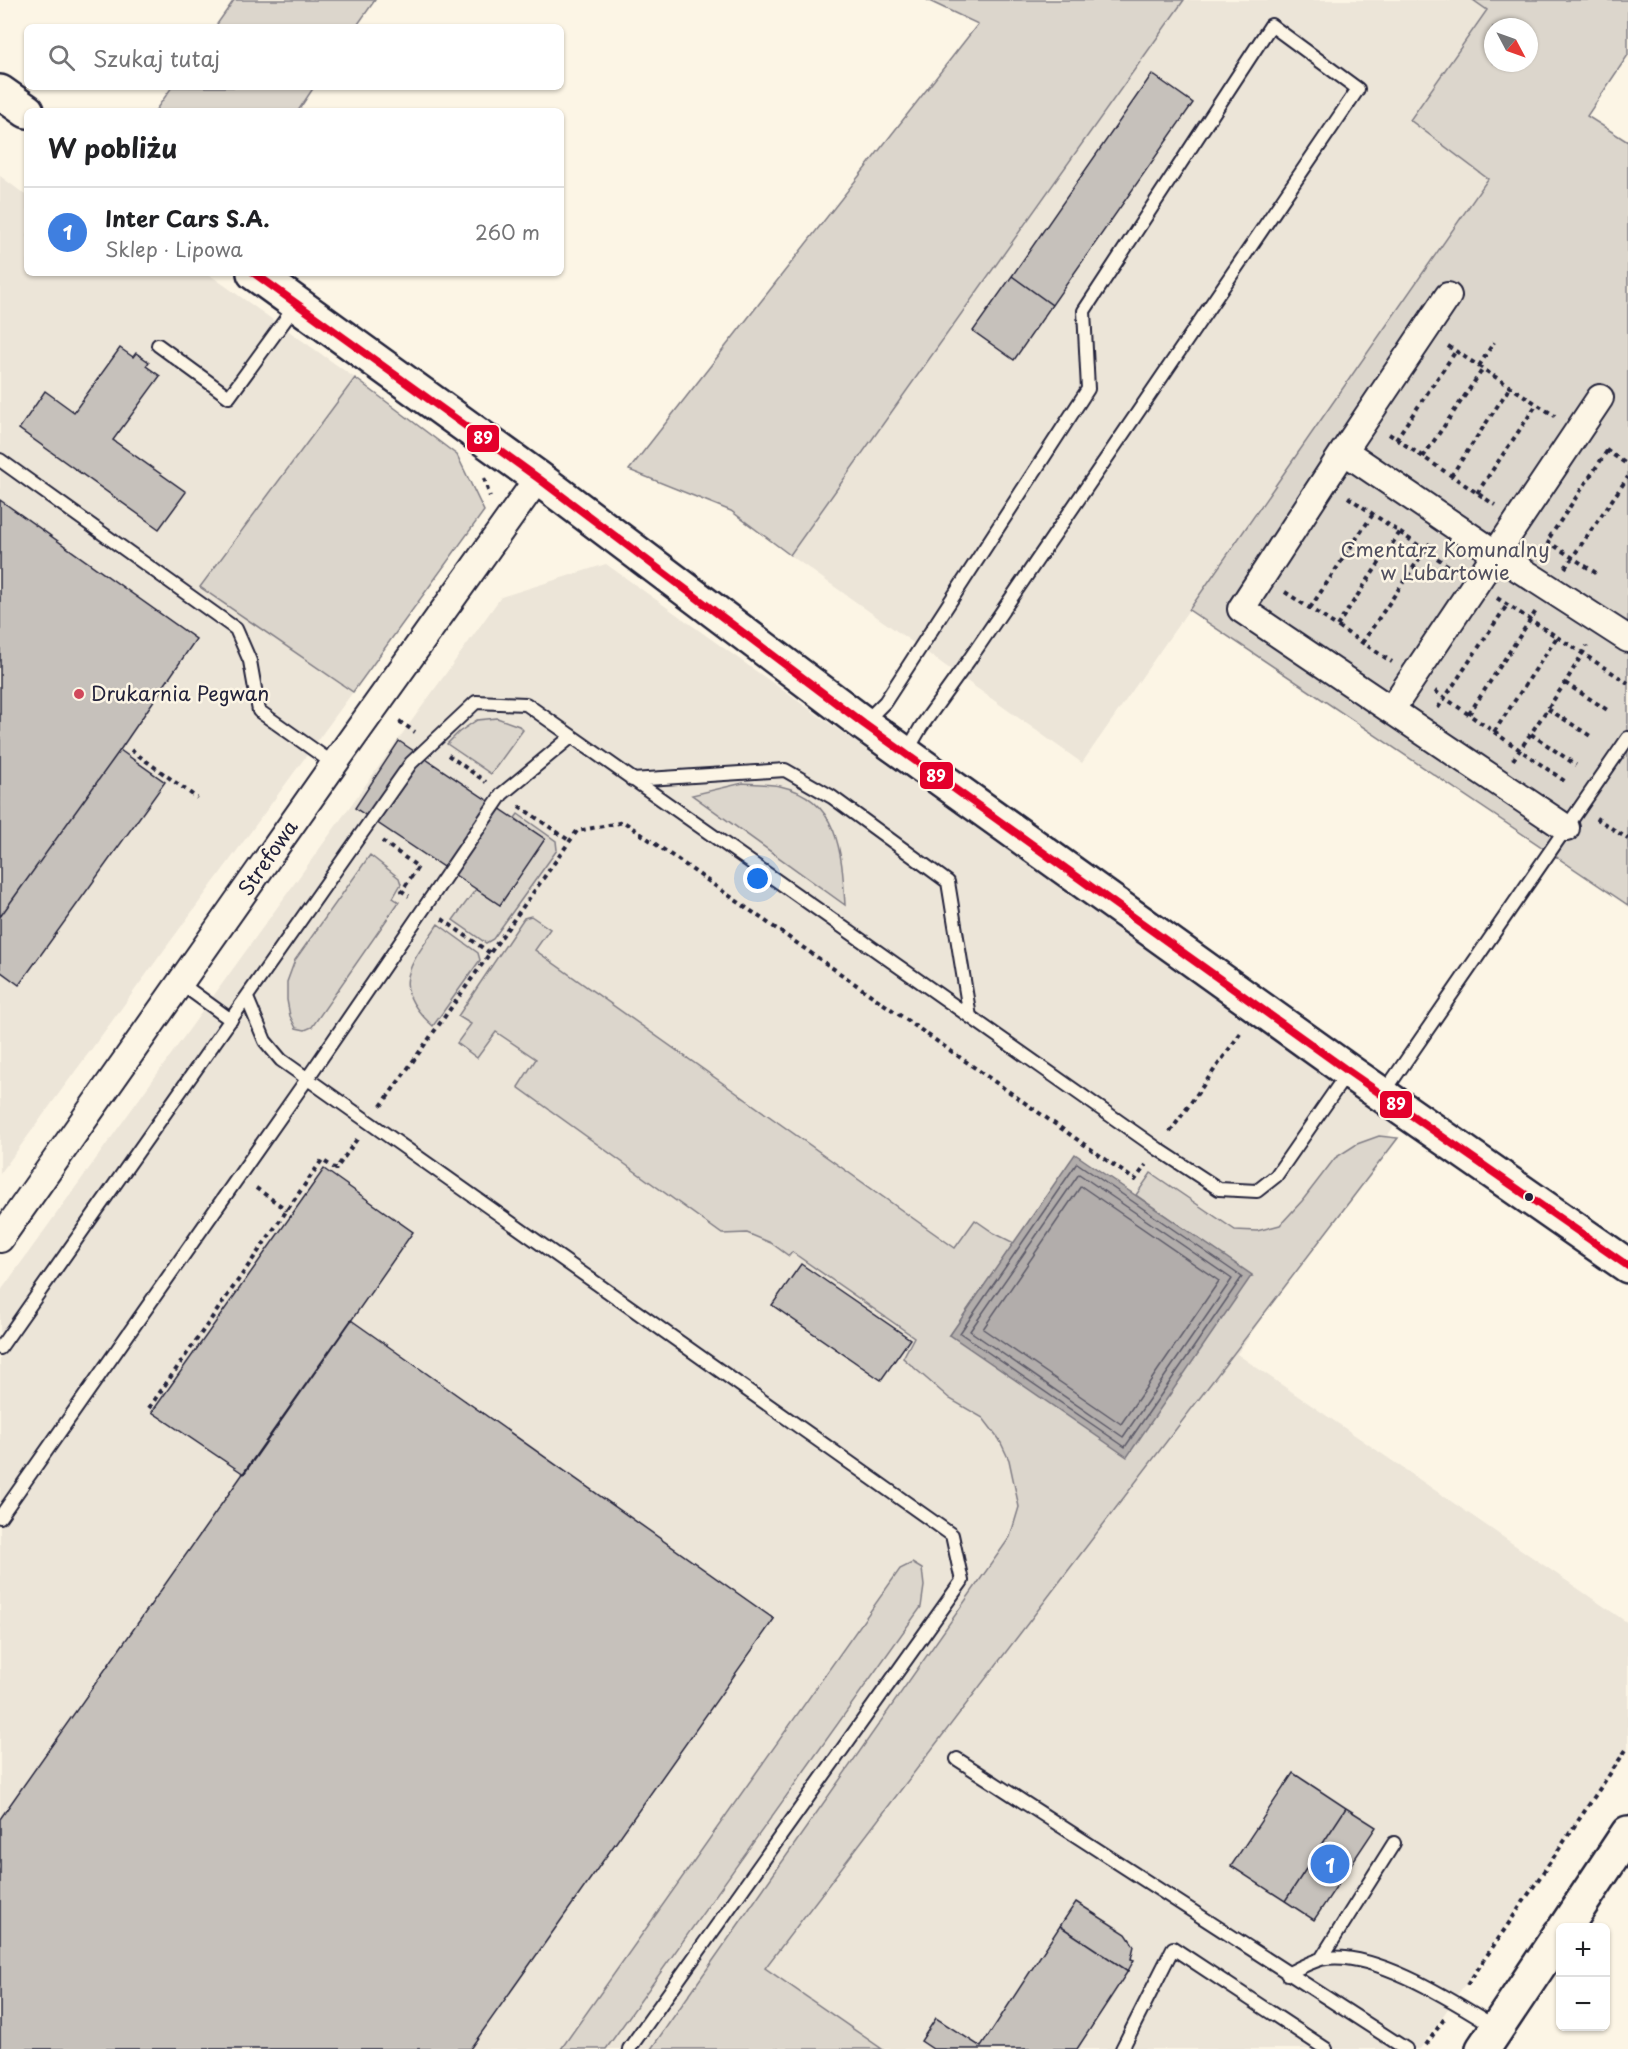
<!DOCTYPE html>
<html lang="pl">
<meta charset="utf-8">
<style>
:root{--surface:#fff;--page:#f6f6f6;--text:#202124;--muted:#757577;--line:#e0e0e0;--accent:#2563eb}
body{margin:0;font-family:"Playpen Sans",sans-serif;background:var(--page);color:var(--text)}
.controls{position:absolute;right:18px;bottom:18px;display:grid;overflow:hidden;border-radius:9px;box-shadow:0 2px 4px #0004}
.controls button{width:54px;height:54px;display:grid;place-items:center;padding:0;border:0;border-bottom:2px solid var(--line);background:var(--surface);color:var(--text);font:30px sans-serif}
.compass{position:absolute;left:1484px;top:18px;width:54px;height:54px;border-radius:50%;background:var(--surface);box-shadow:0 2px 4px #0004;rotate:131deg}
.you{position:absolute;left:758px;top:879px;width:21px;height:21px;margin:-15px;border:4px solid #fff;border-radius:50%;background:#1a73e8;box-shadow:0 0 0 9px #1a73e833}
.badge{display:grid;place-items:center;width:39px;height:39px;border-radius:50%;background:var(--accent);color:#fff;font-size:20px;font-weight:700}
.pin{position:absolute;translate:-50% -50%;border:3px solid #fff;box-shadow:0 2px 6px #0006}
.list{margin:0;padding:0;list-style:none}
h2{display:flex;justify-content:space-between;align-items:center;height:78px;margin:0;padding:0 24px;font-size:26px}
h2 small{font-size:20px;font-weight:400;color:var(--muted)}
.list li{display:grid;grid-template-columns:39px 1fr auto;gap:18px;align-items:center;box-sizing:border-box;height:90px;padding:0 24px;border-top:2px solid var(--line)}
.list b{display:block;font-size:22px;white-space:nowrap}
.list p{margin:0;font-size:20px;white-space:nowrap;color:var(--muted)}
.list em{font-size:20px;font-style:normal;color:var(--muted)}
.icon{flex:none;width:33px;height:33px;fill:none;stroke:currentColor;stroke-width:2;stroke-linecap:round;stroke-linejoin:round}
.map{position:relative;flex:none;width:1628px;height:2049px;overflow:hidden}
.search{position:absolute;background:var(--surface);box-shadow:0 2px 4px #0004;left:24px;top:24px;width:540px;height:66px;display:flex;align-items:center;gap:15px;box-sizing:border-box;padding:0 21px;border-radius:9px;color:var(--muted);font-size:22px}
.panel{position:absolute;background:var(--surface);box-shadow:0 2px 4px #0004;left:24px;top:108px;width:540px;height:168px;border-radius:9px}
.map>svg:first-child{display:block}
.built{fill:#ece5d8}
.green{fill:#dcd6cc;stroke:#7f7c84;stroke-width:1.5;fill-rule:evenodd}
.water{fill:#b2adab;stroke:#78757e;stroke-width:1.5}
.lines{fill:none;stroke-linecap:round;stroke-linejoin:round}
.shore{stroke:#5c5a68;stroke-width:1.5}
.building{fill:#c6c1bb;stroke:#22223b;stroke-width:1.5}
.lane-casing{stroke:#22223b;stroke-width:16}
.street-casing{stroke:#22223b;stroke-width:30}
.secondary-casing{stroke:#22223b;stroke-width:38}
.path{stroke:#22223b;stroke-width:4;stroke-dasharray:4.5 4.5;stroke-linecap:butt}
.lane{stroke:#fcf5e5;stroke-width:12}
.street{stroke:#fcf5e5;stroke-width:26}
.secondary{stroke:#fcf5e5;stroke-width:33}
.bus-1-casing{stroke:#fcf5e5;stroke-width:12}
.bus-1{stroke:#e4002b;stroke-width:8}
.poi-dot{fill:#d1495b;stroke:#fcf5e5;stroke-width:2}
.bus-dot{fill:#22223b;stroke:#fcf5e5;stroke-width:2}
.labels{text-anchor:middle;stroke-width:5;stroke-linejoin:round;paint-order:stroke}
.park-label{font-size:20px;fill:#504f5f;stroke:#fcf5e5}
.poi-label{font-size:20px;fill:#22223b;stroke:#fcf5e5;text-anchor:start}
.street-label{font-size:20px;fill:#22223b;stroke:#fcf5e5}
.line-badge{stroke:#fcf5e5;stroke-width:2}
.badge-label{font-size:16px;text-anchor:middle;font-weight:bold;fill:#fff}
</style>
<div class="map">
<svg width="1628" height="2049" viewBox="0 0 1628 2049">
<rect width="100%" height="100%" fill="#fcf5e5"/>
<filter id="ink" filterUnits="userSpaceOnUse"><feTurbulence type="fractalNoise" baseFrequency=".0167" numOctaves="2"/><feDisplacementMap in="SourceGraphic" scale="12" xChannelSelector="R" yChannelSelector="G"/><feConvolveMatrix kernelMatrix="1 2 1 2 8 2 1 2 1" color-interpolation-filters="sRGB"/></filter>
<g filter="url(#ink)">
<path class="built" d="M1184,0H1473L1487,9L1411,120L1489,179L1082,763L790,555Z
M0,176L27,196V273H207L355,378L201,586L353,692L0,1174Z
M606,564L1394,1126L1237,1354L1628,1623V1749L1420,2049H882L758,1964L700,2049H0V1292L501,597Z"/>
<path class="green" d="M234,0H375L356,27H215Z
M927,0H1184L790,555L731,511L629,470L978,24Z
M1473,0H1628V55L1587,116L1628,142V905L1189,610L1488,179L1410,120L1487,10ZM1493,27H1529V63H1493Z
M172,87H314L298,111H155Z
M355,378L457,455L484,511L353,692L200,587Z
M497,718L519,726L523,730L491,774L447,744L459,732L477,720Z
M743,783C755,784 769,784 780,786C840,799 842,855 845,905L692,795Z
M518,814L556,841L557,850L493,939L486,943L453,920L476,889L500,905L544,839L515,818Z
M370,855L399,878L401,884L393,898L399,902L312,1027L305,1030L296,1028L290,1016L287,1000V982L295,960Z
M531,916L550,929L535,950L955,1248L975,1220L994,1233L1014,1243L950,1335L1252,1276L1136,1195L1151,1173L1235,1230L1257,1231L1280,1225L1302,1201L1335,1158L1357,1144L1379,1136L1398,1138L765,1968L882,2049H651L1010,1537L1019,1507L1009,1460L999,1439L983,1418L950,1399L903,1358L914,1337L792,1252L789,1256L771,1243L747,1233L722,1234L518,1087L536,1059L496,1032L477,1058L457,1043L471,1024L458,1016L524,918Z
M438,924L478,953L480,960L433,1026C388,986 410,966 438,924Z
M912,1563L922,1569L924,1586L921,1607L606,2049H561L900,1569Z"/>
<path class="water" d="M1075,1154L1252,1275L1127,1457L950,1335Z"/>
<g class="lines">
<path class="shore" d="M1077,1163L1242,1277L1125,1447L960,1333Z
M1079,1174L1232,1279L1123,1437L970,1331Z
M1081,1186L1219,1281L1121,1424L983,1329Z"/>
</g>
<path class="building" d="M1152,74L1193,103L1052,305L1012,276Z
M1012,276L1052,305L1014,360L973,331Z
M120,348L133,357L136,353L149,362L146,366L160,376L113,440L186,492L159,529L19,429L45,391L74,412Z
M0,500L196,639L120,750L0,917Z
M399,741L545,839L500,905L355,808Z
M120,750L165,782L19,985L0,971V917Z
M324,1169L413,1232L244,1474L152,1412Z
M801,1264L910,1339L881,1380L772,1305Z
M351,1320L774,1619L470,2049H0V1819Z
M1293,1773L1346,1808L1285,1901L1231,1866Z
M1346,1808L1376,1827L1314,1920L1285,1901Z
M1076,1902L1126,1934L1134,1946L1131,1959L1134,1960L1128,1971L1060,1926Z
M1060,1926L1128,1971L1077,2049H933L921,2041L936,2018L981,2047Z"/>
<g class="lines">
<g class="lane-casing">
<path id="lane" d="M158,345L229,397L296,305
M0,460L236,629L250,661L259,711L334,764
M864,723L885,702L1088,389L1084,311L1271,25L1358,89L969,660L921,727L906,753
M632,780L785,770L832,797L948,882L970,1017
M180,983L231,1020
M247,998L265,1041L281,1060L952,1535L962,1581L629,2049
M1383,1094L1628,738
M0,1348L411,763L476,702L526,704L1158,1149L1219,1189L1257,1191L1276,1176L1348,1072
M0,1517L307,1079L502,794L571,737
M957,1759L1406,2049
M1321,1959L1394,1843
M1287,1974C1297,1969 1310,1962 1321,1959C1372,1948 1455,2002 1497,2028
M1122,2049L1173,1948L1326,2049"/>
</g>
<g class="street-casing">
<path id="street" d="M1344,451L1448,296
M1391,710L1600,398
M1566,828L1241,609L1344,451L1496,554L1628,639
M0,1239L334,764L538,478"/>
</g>
<g class="secondary-casing">
<path id="secondary" d="M0,92L27,111
M254,273L538,478L864,724L1348,1071L1628,1266
M1565,1928L1628,1833
M1483,2049L1560,1934"/>
</g>
<path class="path" d="M1448,346L1555,416
M1479,366L1494,342
M1389,434L1495,505
M1396,439L1456,351
M1606,450L1628,465
M1423,457L1483,369
M1451,476L1510,387
M484,478L490,497
M1477,493L1537,404
M1348,497L1453,569
M1565,568L1628,477
M1596,573L1547,541L1607,451
M1285,592L1392,662
M1497,598L1628,683
M1310,608L1373,514
M1337,626L1400,532
M1362,643L1430,543
M1565,683L1609,711
M1435,691L1566,782
M1438,708L1507,605
M1548,709L1592,737
M1469,714L1536,611
M399,721L415,732
M1494,732L1557,637
M1531,734L1576,765
M131,750L197,798
M448,755L486,782
M1513,760L1565,683L1587,646
M519,806L570,841
M1596,818L1628,839
M382,841L418,867L402,891L409,896
M442,919L490,953
M381,1106L577,831L624,822L1135,1180L1146,1165
M1170,1132L1242,1031
M256,1188L287,1210
M149,1408L322,1160L336,1169L357,1139
M1467,1985L1628,1747
M1426,2045L1444,2019"/>
<use href="#lane" class="lane"/>
<use href="#street" class="street"/>
<use href="#secondary" class="secondary"/>
<g class="bus-1-casing">
<path id="bus-1" d="M254,273L538,478L864,724L1348,1071L1628,1266"/>
</g>
<use href="#bus-1" class="bus-1"/>
</g>
</g>
<circle class="poi-dot" cx="79" cy="694" r="6"/>
<circle class="bus-dot" cx="1529" cy="1197" r="5"/>
<g class="labels">
<g class="park-label">
<text x="1445" y="557">Cmentarz Komunalny<tspan x="1445" dy="23">w Lubartowie</tspan></text>
</g>
<g class="poi-label">
<text x="91" y="701">Drukarnia Pegwan</text>
</g>
<g class="street-label">
<text transform="translate(268 858) rotate(-55)" y="7">Strefowa</text>
</g>
</g>
<g class="line-badge">
<rect x="466" y="424" width="34" height="29" rx="6" fill="#e4002b"/>
<rect x="919" y="761" width="35" height="29" rx="6" fill="#e4002b"/>
<rect x="1379" y="1090" width="34" height="29" rx="6" fill="#e4002b"/>
</g>
<g class="badge-label">
<text x="483" y="444">89</text>
<text x="936" y="782">89</text>
<text x="1396" y="1110">89</text>
</g>
</svg>
<div class="controls">
<button>+</button>
<button>−</button>
</div>
<svg class="compass" viewBox="-18 -18 36 36"><path d="M0-13l5 13h-10z" fill="#e53935"/><path d="M0 13l5-13h-10z" fill="#757577"/></svg>
<div class="you"></div>
<div class="pin badge" style="left:1330px;top:1864px;background:#3f7fe0">1</div>
<div class="search"><svg class="icon" aria-label="search" viewBox="0 0 24 24"><circle cx="10" cy="10" r="6"/><path d="M15 15l6 6"/></svg>Szukaj tutaj</div>
<section class="panel">
<h2>W pobliżu<small></small></h2>
<ul class="list">
<li><span class="badge" style="background:#3f7fe0">1</span><div><b>Inter Cars S.A.</b><p>Sklep · Lipowa</p></div><em>260 m</em></li>
</ul>
</section>
</div>
